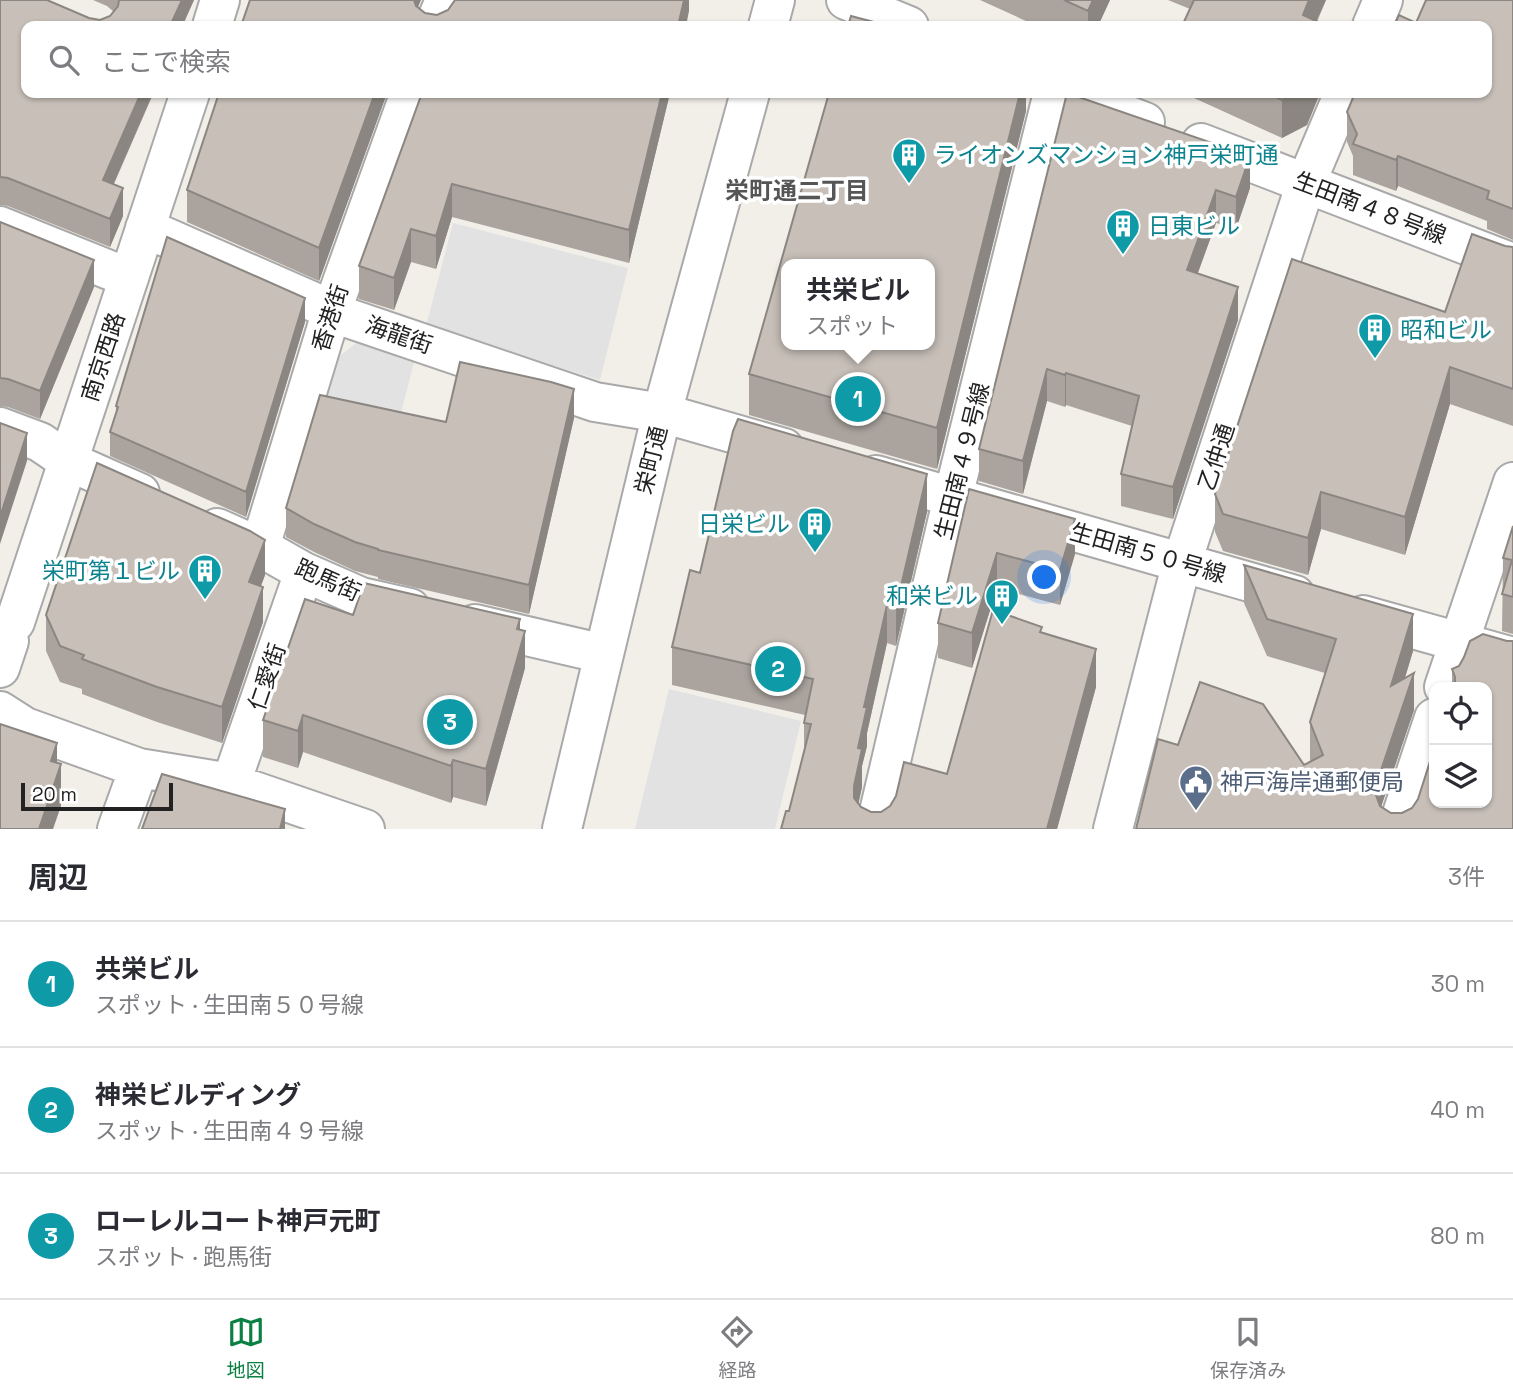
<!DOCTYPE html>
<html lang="ja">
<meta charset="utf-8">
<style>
:root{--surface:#fff;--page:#f7f7f7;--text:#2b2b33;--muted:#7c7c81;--line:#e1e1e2;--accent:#0b8043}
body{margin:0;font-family:"Space Grotesk","Noto Sans JP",sans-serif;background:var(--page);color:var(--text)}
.controls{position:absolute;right:21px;bottom:21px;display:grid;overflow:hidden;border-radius:14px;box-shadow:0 2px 5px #0004}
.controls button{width:63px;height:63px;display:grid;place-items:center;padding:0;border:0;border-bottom:2px solid var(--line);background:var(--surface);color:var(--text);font:35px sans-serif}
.scale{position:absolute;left:21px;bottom:18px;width:152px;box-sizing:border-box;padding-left:7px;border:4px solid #222;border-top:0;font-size:19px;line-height:24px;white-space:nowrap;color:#222;-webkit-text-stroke:5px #fff;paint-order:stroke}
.you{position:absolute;left:1045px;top:578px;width:24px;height:24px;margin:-18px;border:5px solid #fff;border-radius:50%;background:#1a73e8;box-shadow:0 0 0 10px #1a73e833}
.badge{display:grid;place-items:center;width:46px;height:46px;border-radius:50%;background:var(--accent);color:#fff;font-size:23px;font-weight:700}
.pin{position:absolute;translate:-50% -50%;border:4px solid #fff;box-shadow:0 2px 7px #0006}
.popup{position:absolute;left:781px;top:259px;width:154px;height:91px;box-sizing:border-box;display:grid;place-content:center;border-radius:14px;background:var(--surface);filter:drop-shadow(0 2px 5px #0005);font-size:23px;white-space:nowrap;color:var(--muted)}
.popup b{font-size:26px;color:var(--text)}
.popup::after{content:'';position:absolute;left:50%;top:100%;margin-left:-14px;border:14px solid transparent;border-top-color:var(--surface)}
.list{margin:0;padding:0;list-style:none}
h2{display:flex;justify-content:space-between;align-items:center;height:91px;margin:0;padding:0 28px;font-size:30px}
h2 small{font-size:23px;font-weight:400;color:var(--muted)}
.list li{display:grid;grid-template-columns:46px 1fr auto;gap:21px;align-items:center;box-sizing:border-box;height:126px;padding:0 28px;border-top:2px solid var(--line)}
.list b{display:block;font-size:26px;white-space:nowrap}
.list p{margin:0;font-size:23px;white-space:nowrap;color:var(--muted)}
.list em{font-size:23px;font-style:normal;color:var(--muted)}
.icon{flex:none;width:38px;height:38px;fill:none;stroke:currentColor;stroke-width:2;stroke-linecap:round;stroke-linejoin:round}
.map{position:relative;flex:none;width:1513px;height:829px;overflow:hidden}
.search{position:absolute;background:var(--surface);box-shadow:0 2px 5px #0004;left:21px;right:21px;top:21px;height:77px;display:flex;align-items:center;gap:18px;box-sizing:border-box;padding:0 24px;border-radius:14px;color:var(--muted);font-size:26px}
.sheet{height:469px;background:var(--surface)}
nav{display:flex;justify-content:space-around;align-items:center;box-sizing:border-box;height:98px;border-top:2px solid var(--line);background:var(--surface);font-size:19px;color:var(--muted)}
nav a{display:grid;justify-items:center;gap:4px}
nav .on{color:var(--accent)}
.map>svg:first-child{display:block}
.parking{fill:#e2e2e2}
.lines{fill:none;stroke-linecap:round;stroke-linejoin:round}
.minor-casing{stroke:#a9a9a9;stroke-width:42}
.minor{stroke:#fff;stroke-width:38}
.wall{fill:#aba49e}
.shaded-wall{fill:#8b8681}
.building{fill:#c7bfb8;stroke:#8b8681;stroke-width:2;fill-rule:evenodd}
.labels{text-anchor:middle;stroke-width:7;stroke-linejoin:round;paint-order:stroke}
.culture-label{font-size:23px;fill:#0d838f;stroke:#fff;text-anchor:start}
.street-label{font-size:23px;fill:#222;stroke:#fff}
.service-label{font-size:23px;fill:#4e5e75;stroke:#fff;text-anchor:start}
.neighbourhood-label{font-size:24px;font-weight:bold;fill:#555;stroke:#fff}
</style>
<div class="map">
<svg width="1513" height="829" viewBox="0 0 1513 829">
<rect width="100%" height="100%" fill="#f2efe9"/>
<path class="parking" d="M453,223L628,268L600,380L426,326Z
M356,343L415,358L396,433L318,414L331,363Z
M669,689L801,721L775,829H635Z"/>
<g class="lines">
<g class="minor-casing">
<path id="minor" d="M846,0L909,26
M212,26L220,0
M434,26L445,0
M768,26L775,0
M1372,26L1383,0
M1069,93L1145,122
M1201,143L1513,263
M0,226L129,278
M145,228L332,310L342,316L595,402L662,413L784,448
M0,427L40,442L68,461L140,493
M876,475L1295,595
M217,528L260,547L304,572L361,597L410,608
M260,547L332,310L410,93
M1363,615L1513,657
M15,622L190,93
M475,624L604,654
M0,668L9,641
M1444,687L1513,482
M0,711L25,727L139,768L231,783L365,829
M231,783L304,572
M117,829L139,768
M562,829L662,413L750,93
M875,829L953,497L1053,93
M1113,829L1182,562L1306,183L1344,93
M1397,829L1434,718"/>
</g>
<use href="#minor" class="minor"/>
</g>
<path class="wall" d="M0,0L100,20L110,16L114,12L107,6L93,0H194L114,184L123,216L110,247L8,206L0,205Z
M980,0H1110L1098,26H1037Z
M1168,0H1326L1317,22L1190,9Z
M1513,0V240L1487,229V221L1398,186L1396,191L1353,175V156L1347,142V112L1416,23Z
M387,93L319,281L187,222V190Z
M422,93H670L629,263L452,217L436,269L411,262L394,310L359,299V266Z
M1026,93V111L937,469L749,415V374Z
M1067,93L1250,188L1236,229L1216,223L1198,273L1238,320L1173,519L1121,506V474L1132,426L1066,405L1065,407L1047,401L1023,494L979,481V449Z
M1183,93H1320L1307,125L1282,138Z
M0,222L94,287L40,419L8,407L0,406Z
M1505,246L1513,247V426L1450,404L1405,555L1321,529L1308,575L1223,551L1215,532V494L1445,312Z
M305,322L246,517L110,456V432L116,413V406Z
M574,418L529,614L378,579V577L355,571L314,552L286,537V508L446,422Z
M969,489L1075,554L1060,605L997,588L972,668L938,658V623Z
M927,512L896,646L887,643L867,733V746L862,766V787L858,804L861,807L871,812H881L947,774L1042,632L1096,687L1057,829L789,811L804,755V723L805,715L672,685V647L700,573Z
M1513,526V634L1502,631L1503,558Z
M1244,565L1413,651L1405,678L1414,710L1381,806L1391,813H1402L1412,808L1487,687H1452V669L1507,641L1513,829H1136L1178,745L1304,765L1310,761V722L1325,673L1267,656L1244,603Z
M265,575L261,586L263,622L222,743L157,722L82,694V689L60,682L46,651V615Z
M353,615L520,629L525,668L486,806L453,797L451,803L303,752L298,768L263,757V720Z"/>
<path class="shaded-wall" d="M182,0H194L182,26H170Z
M412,0H421L414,17Z
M684,0H689V11L686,26H678Z
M1093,0H1110L1098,26H1088V11Z
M1309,0H1326L1314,26L1303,15Z
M141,93H153L103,208V180Z
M375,93H387L319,281V248Z
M662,93H670L629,263V230Z
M1020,93H1026V111L937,469V428Z
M1295,93H1320L1307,125L1282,138V100Z
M1250,156V188L1236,229V197Z
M1398,156V186L1396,191V160Z
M452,184V217L436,269V236Z
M123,188V216L110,247V219Z
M1216,190V223L1187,302V270Z
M411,229V262L394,310V278Z
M94,260V287L40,419V391Z
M1238,287V320L1173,519V487Z
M305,298V322L246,517V492Z
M1450,367V404L1405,555V517Z
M1047,369V401L1023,494V461Z
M1066,373V405L1065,407V375Z
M574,389V418L529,614V585Z
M27,433V461L0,544V517Z
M927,474V512L896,646V608Z
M1321,492V529L1308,575V538Z
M1075,519V554L1060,605V570Z
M265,540V575L249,617V582Z
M997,553V588L972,668V633Z
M263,587V622L222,743V707Z
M887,605V643L867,733V746L862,766V787L854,825V786L858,748L864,707Z
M1413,614V651L1391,723V686Z
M520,619V649L525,631V668L486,806V769Z
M1096,649V687L1057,829H1047Z
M1414,673V710L1376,822V785Z
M303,715V752L298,768V731Z
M57,743V776L61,764V806L53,829H39L51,761Z
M453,760V797L451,803V766Z
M285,809V829H280Z"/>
<path class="building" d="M0,0H47L89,18L100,20L110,16L118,6L119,0H182L170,26H26V93H141L103,180L123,188L110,219L8,178L0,177Z
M250,0H414L416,6L425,13L437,15L448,10L455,0H684L678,26H241Z
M1064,0H1093L1088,11Z
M1194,0H1309L1303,15L1327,26H1182Z
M1426,0H1513V209L1487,199L1489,191L1398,156L1396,160L1353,144L1357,134L1347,112L1355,93H1487V26H1394L1399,15L1416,23Z
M851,16L889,26H848Z
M219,93H375L319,248L187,190Z
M422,93H662L629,230L452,184L436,236L411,229L394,278L359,266Z
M829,93H1020L937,428L749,374ZM786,264H930V345H786Z
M1067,93L1250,156L1236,197L1216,190L1187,270L1238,287L1173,487L1121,474L1139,396L1066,373L1065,375L1047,369L1023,461L979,449Z
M1267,93H1295L1282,100Z
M0,222L94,260L40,391L8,379L0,378Z
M1472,234L1505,246L1513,247V389L1450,367L1405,517L1321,492L1308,538L1223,514L1215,494L1292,259L1445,312Z
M167,237L305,298L246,492L110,432L118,407L116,406Z
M460,362L551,382L574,389L529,585L378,550V549L355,542L314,524L286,508L320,395L446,422Z
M738,419L927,474L896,608L887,605L864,707H867L858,748L862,749L854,786V798L861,807L871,812H881L890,806L896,796L904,762L947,774L993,610L1042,627L1040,632L1096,649L1047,829H781L786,811H789L811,724L804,723L813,679L672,647L690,570L700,573L733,431Z
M0,423L27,433L0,517Z
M97,463L250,531L265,540L249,582L263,587L222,707L157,687L82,659L84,655L60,646L46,615Z
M969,489L1075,519L1060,570L997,553L972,633L938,623Z
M1513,526V597L1502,594L1512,560L1503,558Z
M1244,565L1413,614L1391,686L1414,673L1376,785V795L1380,806L1391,813H1402L1412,808L1418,799L1434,749V803H1487V687H1455V677L1452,669L1459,666L1464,657L1470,641L1483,634L1507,641H1513V829H1136L1158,739L1178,745L1200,682L1263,704L1304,765L1323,755L1310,722L1336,639L1267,619Z
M364,583L520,619L517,629L525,631L486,769L453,760L451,766L303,715L298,731L263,720L305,599L353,615Z
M0,724L57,743L51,761L61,764L39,829H0Z
M162,774L285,809L280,829H142Z"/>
<defs>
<g id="building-pin" transform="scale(1.75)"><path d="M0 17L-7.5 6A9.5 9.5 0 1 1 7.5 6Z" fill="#0f9aa8" stroke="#fff"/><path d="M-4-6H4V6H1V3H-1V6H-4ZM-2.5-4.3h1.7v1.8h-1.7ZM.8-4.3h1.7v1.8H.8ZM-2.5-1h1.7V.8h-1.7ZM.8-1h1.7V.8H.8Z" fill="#fff"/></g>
<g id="civic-pin" transform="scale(1.75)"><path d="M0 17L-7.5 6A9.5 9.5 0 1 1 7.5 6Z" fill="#5c6f8a" stroke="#fff"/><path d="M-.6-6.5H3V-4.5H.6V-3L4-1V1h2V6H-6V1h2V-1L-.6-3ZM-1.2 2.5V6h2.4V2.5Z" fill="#fff"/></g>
</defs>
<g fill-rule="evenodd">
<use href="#building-pin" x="909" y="155"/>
<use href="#building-pin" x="1123" y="226"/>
<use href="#building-pin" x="1375" y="330"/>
<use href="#building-pin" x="815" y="524"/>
<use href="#building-pin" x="205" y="571"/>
<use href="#building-pin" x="1002" y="596"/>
<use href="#civic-pin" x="1196" y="782"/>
</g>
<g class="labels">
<g class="culture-label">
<text x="934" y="163">ライオンズマンション神戸栄町通</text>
<text x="1148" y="234">日東ビル</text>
<text x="1400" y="338">昭和ビル</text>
<text x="790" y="532" text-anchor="end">日栄ビル</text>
<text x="180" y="579" text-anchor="end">栄町第１ビル</text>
<text x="978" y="604" text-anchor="end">和栄ビル</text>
</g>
<g class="street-label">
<text transform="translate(1370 208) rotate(21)" y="8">生田南４８号線</text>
<text transform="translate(330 318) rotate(-72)" y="8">香港街</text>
<text transform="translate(399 335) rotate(19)" y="8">海龍街</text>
<text transform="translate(103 357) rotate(-72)" y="8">南京西路</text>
<text transform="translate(1216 457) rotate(-72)" y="8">乙仲通</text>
<text transform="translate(651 460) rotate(-76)" y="8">栄町通</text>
<text transform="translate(962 461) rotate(-76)" y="8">生田南４９号線</text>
<text transform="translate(1148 553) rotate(16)" y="8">生田南５０号線</text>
<text transform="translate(328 580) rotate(24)" y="8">跑馬街</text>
<text transform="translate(267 677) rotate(-71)" y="8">仁愛街</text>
</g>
<g class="service-label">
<text x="1220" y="790">神戸海岸通郵便局</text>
</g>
<g class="neighbourhood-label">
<text x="797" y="199">栄町通二丁目</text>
</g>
</g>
</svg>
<div class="controls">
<button><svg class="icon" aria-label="locate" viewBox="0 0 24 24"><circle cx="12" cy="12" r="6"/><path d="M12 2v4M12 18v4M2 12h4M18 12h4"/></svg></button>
<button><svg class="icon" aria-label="layers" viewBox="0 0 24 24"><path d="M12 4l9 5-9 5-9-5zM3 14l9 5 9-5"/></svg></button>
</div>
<div class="scale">20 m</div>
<div class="you"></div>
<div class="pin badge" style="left:858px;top:399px;background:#0f9aa8">1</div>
<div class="popup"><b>共栄ビル</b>スポット</div>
<div class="pin badge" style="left:778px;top:669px;background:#0f9aa8">2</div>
<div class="pin badge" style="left:450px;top:722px;background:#0f9aa8">3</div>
<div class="search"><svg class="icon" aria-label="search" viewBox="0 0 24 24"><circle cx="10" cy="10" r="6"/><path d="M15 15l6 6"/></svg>ここで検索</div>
</div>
<section class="sheet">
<h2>周辺<small>3件</small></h2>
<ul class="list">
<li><span class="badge" style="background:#0f9aa8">1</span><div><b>共栄ビル</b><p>スポット · 生田南５０号線</p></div><em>30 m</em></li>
<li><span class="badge" style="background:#0f9aa8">2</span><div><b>神栄ビルディング</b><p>スポット · 生田南４９号線</p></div><em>40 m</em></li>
<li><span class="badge" style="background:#0f9aa8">3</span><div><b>ローレルコート神戸元町</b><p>スポット · 跑馬街</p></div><em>80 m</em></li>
</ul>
</section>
<nav>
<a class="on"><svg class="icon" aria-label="map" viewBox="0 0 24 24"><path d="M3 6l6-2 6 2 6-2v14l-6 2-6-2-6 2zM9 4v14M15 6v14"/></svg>地図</a>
<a><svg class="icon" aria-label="directions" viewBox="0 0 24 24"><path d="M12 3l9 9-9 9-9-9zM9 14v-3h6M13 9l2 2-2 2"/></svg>経路</a>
<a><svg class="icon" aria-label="saved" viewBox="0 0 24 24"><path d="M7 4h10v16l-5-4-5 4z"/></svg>保存済み</a>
</nav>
